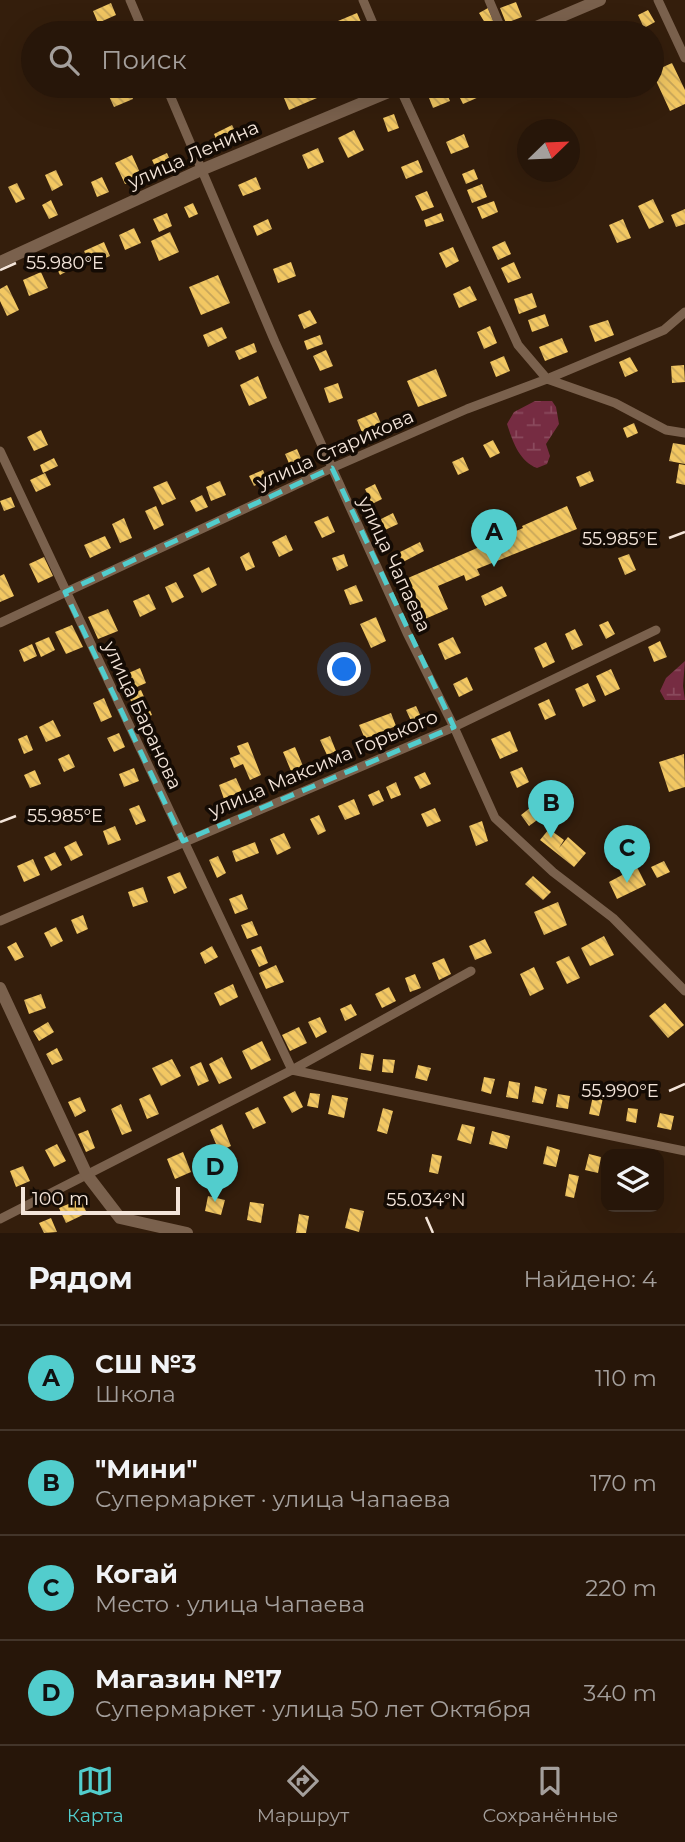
<!DOCTYPE html>
<html lang="ru">
<meta charset="utf-8">
<style>
:root{--surface:#271609;--page:#2f1f12;--text:#f1f3f6;--muted:#a49f9c;--line:#43352a;--accent:#52cdcd}
body{margin:0;font-family:Montserrat,sans-serif;background:var(--page);color:var(--text)}
.controls{position:absolute;right:21px;bottom:21px;display:grid;overflow:hidden;border-radius:14px;box-shadow:0 7px 28px #0002}
.controls button{width:63px;height:63px;display:grid;place-items:center;padding:0;border:0;border-bottom:2px solid var(--line);background:var(--surface);color:var(--text);font:35px sans-serif}
.compass{position:absolute;left:517px;top:119px;width:63px;height:63px;border-radius:50%;background:var(--surface);box-shadow:0 7px 28px #0002;rotate:67deg}
.scale{position:absolute;left:21px;bottom:18px;width:159px;box-sizing:border-box;padding-left:7px;border:4px solid #f4e5da;border-top:0;font-size:19px;line-height:24px;white-space:nowrap;color:#f4e5da;-webkit-text-stroke:5px #140b04;paint-order:stroke}
.you{position:absolute;left:345px;top:670px;width:24px;height:24px;margin:-18px;border:5px solid #fff;border-radius:50%;background:#1a73e8;box-shadow:0 0 0 10px #1a73e833}
.badge{display:grid;place-items:center;width:46px;height:46px;border-radius:50%;background:var(--accent);color:#111;font-size:23px;font-weight:700}
.pin{position:absolute;translate:-50% -58px;filter:drop-shadow(0 2px 4px #0008)}
.pin::after{content:'';position:absolute;top:37px;width:24px;height:21px;background:inherit;clip-path:polygon(0 0,100% 0,50% 100%)}
.list{margin:0;padding:0;list-style:none}
h2{display:flex;justify-content:space-between;align-items:center;height:91px;margin:0;padding:0 28px;font-size:30px}
h2 small{font-size:23px;font-weight:400;color:var(--muted)}
.list li{display:grid;grid-template-columns:46px 1fr auto;gap:21px;align-items:center;box-sizing:border-box;height:105px;padding:0 28px;border-top:2px solid var(--line)}
.list b{display:block;font-size:26px;white-space:nowrap}
.list p{margin:0;font-size:23px;white-space:nowrap;color:var(--muted)}
.list em{font-size:23px;font-style:normal;color:var(--muted)}
.icon{flex:none;width:38px;height:38px;fill:none;stroke:currentColor;stroke-width:2;stroke-linecap:round;stroke-linejoin:round}
.map{position:relative;flex:none;width:685px;height:1233px;overflow:hidden}
.search{position:absolute;background:var(--surface);box-shadow:0 7px 28px #0002;left:21px;right:21px;top:21px;height:77px;display:flex;align-items:center;gap:18px;box-sizing:border-box;padding:0 24px;border-radius:38px;color:var(--muted);font-size:26px}
.sheet{height:511px;background:var(--surface)}
nav{display:flex;justify-content:space-around;align-items:center;box-sizing:border-box;height:98px;border-top:2px solid var(--line);background:var(--surface);font-size:19px;color:var(--muted)}
nav a{display:grid;justify-items:center;gap:4px}
nav .on{color:var(--accent)}
.map>svg:first-child{display:block}
.wetland{fill:url(#wetland-marsh)}
.building{fill:url(#building-back-hatch)}
.lines{fill:none;stroke-linecap:round;stroke-linejoin:round}
.street{stroke:#7a614d;stroke-width:9}
.secondary{stroke:#7a614d;stroke-width:12}
.marked{fill:none;stroke:#52cdcd;stroke-width:5;stroke-dasharray:14 9;stroke-linejoin:round}
.ticks{fill:none;stroke:#f4e5da;stroke-width:2.5}
.labels{text-anchor:middle;stroke-width:7;stroke-linejoin:round;paint-order:stroke}
.street-label{font-size:19px;fill:#f4e5da;stroke:#140b04}
.ticks-label{font-size:18px;text-anchor:middle;fill:#f4e5da;stroke:#140b04;stroke-width:7;stroke-linejoin:round;paint-order:stroke}
</style>
<div class="map">
<svg width="685" height="1233" viewBox="0 0 685 1233">
<defs>
<pattern id="wetland-marsh" width="20" height="14" patternUnits="userSpaceOnUse" patternTransform="scale(1.75)"><rect width="20" height="14" fill="#762c42"/><path d="M1 5h8M5 5V1M11 12h8M15 12V8" fill="none" stroke="#8a4a5d"/></pattern>
<pattern id="building-back-hatch" width="6" height="6" patternUnits="userSpaceOnUse" patternTransform="scale(1.75)"><rect width="6" height="6" fill="#f2c762"/><path d="M-1 5l2 2M0 0l6 6M5-1l2 2" fill="none" stroke="#c8a65a"/></pattern>
</defs>
<rect width="100%" height="100%" fill="#341e0c"/>
<path class="wetland" d="M535,401H552L556,407L559,424L546,444L550,456L547,464L537,468C519,461 513,442 507,424L514,412Z
M685,661L683,686L685,700H665L660,691L666,678Z"/>
<path class="building" d="M516,2L522,17L506,23L500,8Z
M111,3L116,15L98,23L93,11Z
M488,8L497,30L491,33L479,13Z
M648,10L655,22L644,28L638,15Z
M357,13L361,22L342,30L338,21Z
M672,63L685,90V104L670,111L652,72Z
M121,86H127L133,99L114,107L107,92Z
M213,86H231L233,91L218,97Z
M279,86H312L317,98L289,110Z
M461,86H474L479,97L463,104L457,92L462,89Z
M446,91L450,101L433,108L429,98Z
M394,114L399,128L388,132L383,118Z
M232,125L237,135L218,143L214,134Z
M354,130L364,150L348,158L338,138Z
M464,134L469,147L451,154L446,142Z
M318,148L324,162L308,169L302,155Z
M167,153L172,165L157,171L152,160Z
M132,155L142,177L125,184L115,163Z
M418,160L423,172L406,179L401,167Z
M474,169L478,179L466,184L462,174Z
M56,170L63,185L52,191L45,175Z
M102,177L109,192L97,197L91,182Z
M256,177L261,189L243,196L238,185Z
M17,183L25,199L16,203L8,187Z
M482,184L487,197L472,203L467,190Z
M427,191L434,207L422,211L415,196Z
M653,199L664,222L649,229L638,206Z
M51,200L58,215L49,219L42,205Z
M494,201L498,212L482,219L477,207Z
M193,203L198,214L189,218L184,207Z
M685,209V224L676,227L671,215Z
M167,213L172,226L159,232L153,219Z
M441,213L444,221L426,227L424,220Z
M268,219L272,229L257,236L253,226Z
M623,219L631,238L617,243L609,225Z
M134,228L141,243L125,250L119,235Z
M170,232L179,252L159,261L151,241Z
M505,241L511,254L498,260L492,247Z
M104,242L110,256L90,265L84,251Z
M453,247L459,261L446,268L439,253Z
M69,256L75,267L60,275L54,263Z
M291,262L296,276L278,283L273,269Z
M514,262L521,278L508,283L501,268Z
M41,272L48,288L29,296L23,280Z
M218,275L230,303L201,315L189,287Z
M7,285L19,310L7,316L0,301V289Z
M470,286L477,300L459,308L453,294Z
M532,293L537,307L519,314L514,299Z
M310,310L317,323L304,329L298,315Z
M545,314L549,326L532,332L528,320Z
M608,320L614,335L595,342L589,326Z
M490,326L497,343L484,349L477,332Z
M222,327L227,338L208,347L203,335Z
M320,335L323,344L307,350L304,341Z
M562,338L568,352L545,361L539,347Z
M254,343L257,352L239,360L235,351Z
M326,350L333,366L320,371L313,356Z
M504,356L510,371L496,377L490,362Z
M630,357L638,371L625,377L619,362Z
M684,365L685,382L672,383L671,366Z
M436,369L447,396L418,407L407,381Z
M258,376L267,398L249,406L240,385Z
M338,383L343,398L329,403L324,388Z
M376,412L382,426L363,435L357,420Z
M634,423L638,433L627,438L623,428Z
M41,430L48,445L34,451L27,437Z
M493,440L500,453L490,458L483,445Z
M673,443L685,445V464L669,461Z
M297,449L303,463L291,468L285,454Z
M463,457L469,470L458,475L452,462Z
M54,458L58,466L43,473L40,465Z
M679,464L685,465V485L676,483Z
M263,470L267,480L254,486L249,476Z
M590,471L594,481L580,487L576,477Z
M45,473L51,485L36,492L30,480Z
M167,481L176,499L162,505L153,487Z
M220,481L226,495L211,501L206,487Z
M375,484L382,499L372,504L365,489Z
M202,495L208,507L196,512L190,501Z
M11,497L15,507L4,511L0,501Z
M156,506L164,525L154,530L145,511Z
M567,506L577,529L477,569L480,575L466,581L464,575L438,586L448,609L425,619L408,578L523,528L522,526Z
M393,513L398,524L385,530L381,519Z
M328,516L335,532L322,538L314,522Z
M124,518L132,538L120,543L112,524Z
M286,535L293,550L279,557L272,542Z
M105,536L111,548L90,558L84,545Z
M420,542L424,551L403,562L398,553Z
M249,552L255,567L246,571L240,557Z
M344,554L348,566L337,571L332,558Z
M629,554L636,570L625,575L618,558Z
M44,557L53,576L38,583L29,564Z
M209,567L217,585L202,593L193,575Z
M4,574L14,596L0,602V576Z
M176,582L184,597L172,603L165,587Z
M356,585L363,601L350,605L344,590Z
M502,586L507,596L485,606L481,596Z
M149,594L156,609L140,617L133,601Z
M108,609L118,631L98,639L88,617Z
M376,617L386,641L371,648L360,624Z
M608,621L615,634L606,639L599,625Z
M72,625L83,647L66,654L55,632Z
M575,629L583,645L572,650L565,634Z
M49,637L55,650L41,657L35,643Z
M453,637L461,653L445,660L438,644Z
M660,641L667,657L654,662L648,647Z
M546,642L555,662L543,668L534,648Z
M32,644L37,656L24,662L19,650Z
M140,668L146,683L130,690L124,675Z
M611,669L620,689L605,696L596,676Z
M467,677L473,690L459,697L453,684Z
M588,683L596,701L583,707L575,689Z
M141,690L152,715L140,720L128,695Z
M104,698L112,717L101,722L93,703Z
M549,699L556,715L545,720L538,704Z
M416,706L423,721L413,725L406,710Z
M391,713L396,726L365,739L359,725Z
M53,720L61,736L46,742L39,727Z
M510,731L518,751L500,759L491,739Z
M119,733L125,747L114,752L107,738Z
M27,735L33,750L24,754L18,739Z
M330,736L336,751L327,755L320,740Z
M248,742L261,775L250,780L243,764L234,768L230,758L240,754L237,746Z
M295,747L303,766L291,771L283,752Z
M69,754L75,767L64,772L58,759Z
M684,754L685,787L669,792L659,762Z
M522,767L529,782L517,788L510,772Z
M134,768L139,781L124,787L119,774Z
M35,770L41,784L30,788L24,775Z
M425,772L431,784L420,789L414,777Z
M236,778L242,791L224,799L219,785Z
M396,782L401,795L391,799L386,787Z
M379,790L384,801L373,806L368,795Z
M354,799L360,814L345,820L338,806Z
M535,804L544,815L529,826L521,815Z
M139,805L146,821L136,825L129,809Z
M435,808L441,821L427,827L421,814Z
M319,815L326,831L318,835L310,819Z
M482,821L488,841L476,846L469,826Z
M115,826L121,840L108,845L103,831Z
M549,829L564,840L559,848L568,837L586,853L574,867L540,840Z
M284,833L291,848L277,855L270,839Z
M76,841L83,855L71,861L64,847Z
M255,842L259,853L236,862L232,851Z
M55,852L62,865L51,871L44,857Z
M218,856L226,873L217,878L209,860Z
M33,859L40,875L24,882L17,866Z
M664,861L670,872L657,878L651,867Z
M637,867L646,885L617,899L609,882Z
M180,872L187,888L174,894L167,877Z
M533,876L551,892L543,900L525,884Z
M143,887L148,902L133,907L128,892Z
M242,894L248,909L235,914L229,899Z
M558,902L567,925L544,935L534,912Z
M83,915L88,929L77,934L71,920Z
M252,921L258,935L247,939L241,925Z
M56,927L63,941L51,947L44,933Z
M604,936L614,955L590,966L581,948Z
M485,939L492,953L475,960L469,946Z
M16,942L24,957L15,961L7,947Z
M212,946L218,957L205,964L200,953Z
M261,946L268,963L259,967L251,950Z
M569,956L580,978L567,984L556,962Z
M444,958L451,974L439,980L432,963Z
M276,965L284,982L266,989L259,973Z
M534,967L544,989L530,996L520,974Z
M415,974L421,988L410,992L405,978Z
M233,984L238,997L220,1006L214,993Z
M389,987L396,1001L382,1008L375,994Z
M41,994L46,1008L29,1014L24,1000Z
M665,1003L684,1025L668,1038L649,1016Z
M351,1004L357,1015L345,1021L340,1009Z
M320,1017L327,1032L316,1038L308,1022Z
M48,1022L54,1032L39,1041L33,1031Z
M299,1027L307,1043L290,1051L282,1035Z
M262,1041L271,1060L251,1070L242,1051Z
M57,1048L63,1060L52,1065L46,1054Z
M361,1053L374,1055L371,1071L359,1069Z
M222,1057L232,1078L219,1084L209,1064Z
M172,1059L181,1076L161,1086L152,1068Z
M383,1059L395,1060L393,1073L382,1072Z
M201,1062L209,1081L198,1086L190,1067Z
M418,1065L431,1068L427,1081L415,1078Z
M484,1077L495,1079L491,1094L481,1091Z
M509,1081L520,1083L518,1099L506,1097Z
M535,1086L547,1089L543,1104L532,1102Z
M295,1091L303,1107L292,1113L283,1097Z
M310,1093L320,1094L318,1108L307,1106Z
M150,1094L159,1114L147,1119L139,1099Z
M558,1094L570,1096L568,1109L556,1107Z
M332,1095L348,1098L344,1118L328,1114Z
M593,1096L603,1098L599,1116L589,1114Z
M80,1097L86,1111L75,1117L68,1102Z
M121,1104L132,1131L122,1135L111,1109Z
M258,1107L266,1123L253,1129L245,1113Z
M383,1108L393,1111L387,1134L377,1131Z
M628,1108L638,1109L636,1123L626,1121Z
M660,1113L674,1116L671,1130L657,1127Z
M222,1124L231,1146L219,1151L210,1130Z
M462,1124L475,1127L471,1144L457,1140Z
M88,1130L95,1148L86,1152L78,1134Z
M492,1131L510,1136L507,1149L489,1144Z
M57,1144L66,1161L54,1167L45,1150Z
M547,1146L560,1150L556,1167L543,1164Z
M183,1152L191,1172L175,1179L167,1159Z
M432,1154L442,1156L438,1174L429,1172Z
M589,1154L601,1157L598,1173L585,1170Z
M23,1166L30,1181L16,1187L10,1171Z
M569,1174L579,1176L574,1198L565,1196Z
M208,1196L225,1200L221,1215L205,1211Z
M80,1199L87,1213L66,1223L59,1208Z
M250,1202L264,1204L261,1223L247,1220Z
M350,1208L364,1211L359,1232L345,1228Z
M299,1214L309,1216L306,1233H296Z
M51,1218L57,1232L44,1233L39,1223Z"/>
<g class="lines">
<path class="street" d="M130,0L144,33
M363,0L377,33
M489,0L503,33
M658,0L685,58
M166,86L275,342L407,633L454,727L495,818L553,872L613,918L685,991
M399,86L518,345L547,379L615,403L666,430L685,433
M0,451L292,1070
M0,623L332,468L467,409L547,379L664,330L685,312
M0,921L454,727L656,630
M292,1070L685,1151
M0,1219L292,1070L471,971"/>
<path class="secondary" d="M522,33L600,0
M0,262L201,170L403,86
M0,988L87,1175L120,1218L187,1233"/>
</g>
<path class="marked" d="M332,468L454,727L183,841L65,592Z"/>
<path class="ticks" d="M0,270L16,263M669,538L685,532M0,822L16,816M669,1091L685,1084M426,1217L433,1233"/>
<g class="labels">
<g class="street-label">
<text transform="translate(193 154) rotate(-24)" y="7">улица Ленина</text>
<text transform="translate(335 449) rotate(-24)" y="7">улица Старикова</text>
<text transform="translate(395 564) rotate(65)" y="7">улица Чапаева</text>
<text transform="translate(143 715) rotate(65)" y="7">улица Баранова</text>
<text transform="translate(323 763) rotate(-23)" y="7">улица Максима Горького</text>
</g>
</g>
<g class="ticks-label">
<text x="65" y="269">55.980°E</text>
<text x="620" y="545">55.985°E</text>
<text x="65" y="822">55.985°E</text>
<text x="620" y="1097">55.990°E</text>
<text x="426" y="1206">55.034°N</text>
</g>
</svg>
<div class="controls">
<button><svg class="icon" aria-label="layers" viewBox="0 0 24 24"><path d="M12 4l9 5-9 5-9-5zM3 14l9 5 9-5"/></svg></button>
</div>
<svg class="compass" viewBox="-18 -18 36 36"><path d="M0-13l5 13h-10z" fill="#e53935"/><path d="M0 13l5-13h-10z" fill="#a49f9c"/></svg>
<div class="scale">100 m</div>
<div class="you"></div>
<div class="pin badge" style="left:494px;top:567px">A</div>
<div class="pin badge" style="left:551px;top:838px">B</div>
<div class="pin badge" style="left:627px;top:883px">C</div>
<div class="pin badge" style="left:215px;top:1202px">D</div>
<div class="search"><svg class="icon" aria-label="search" viewBox="0 0 24 24"><circle cx="10" cy="10" r="6"/><path d="M15 15l6 6"/></svg>Поиск</div>
</div>
<section class="sheet">
<h2>Рядом<small>Найдено: 4</small></h2>
<ul class="list">
<li><span class="badge">A</span><div><b>СШ №3</b><p>Школа</p></div><em>110 m</em></li>
<li><span class="badge">B</span><div><b>&quot;Мини&quot;</b><p>Супермаркет · улица Чапаева</p></div><em>170 m</em></li>
<li><span class="badge">C</span><div><b>Когай</b><p>Место · улица Чапаева</p></div><em>220 m</em></li>
<li><span class="badge">D</span><div><b>Магазин №17</b><p>Супермаркет · улица 50 лет Октября</p></div><em>340 m</em></li>
</ul>
</section>
<nav>
<a class="on"><svg class="icon" aria-label="map" viewBox="0 0 24 24"><path d="M3 6l6-2 6 2 6-2v14l-6 2-6-2-6 2zM9 4v14M15 6v14"/></svg>Карта</a>
<a><svg class="icon" aria-label="directions" viewBox="0 0 24 24"><path d="M12 3l9 9-9 9-9-9zM9 14v-3h6M13 9l2 2-2 2"/></svg>Маршрут</a>
<a><svg class="icon" aria-label="saved" viewBox="0 0 24 24"><path d="M7 4h10v16l-5-4-5 4z"/></svg>Сохранённые</a>
</nav>
